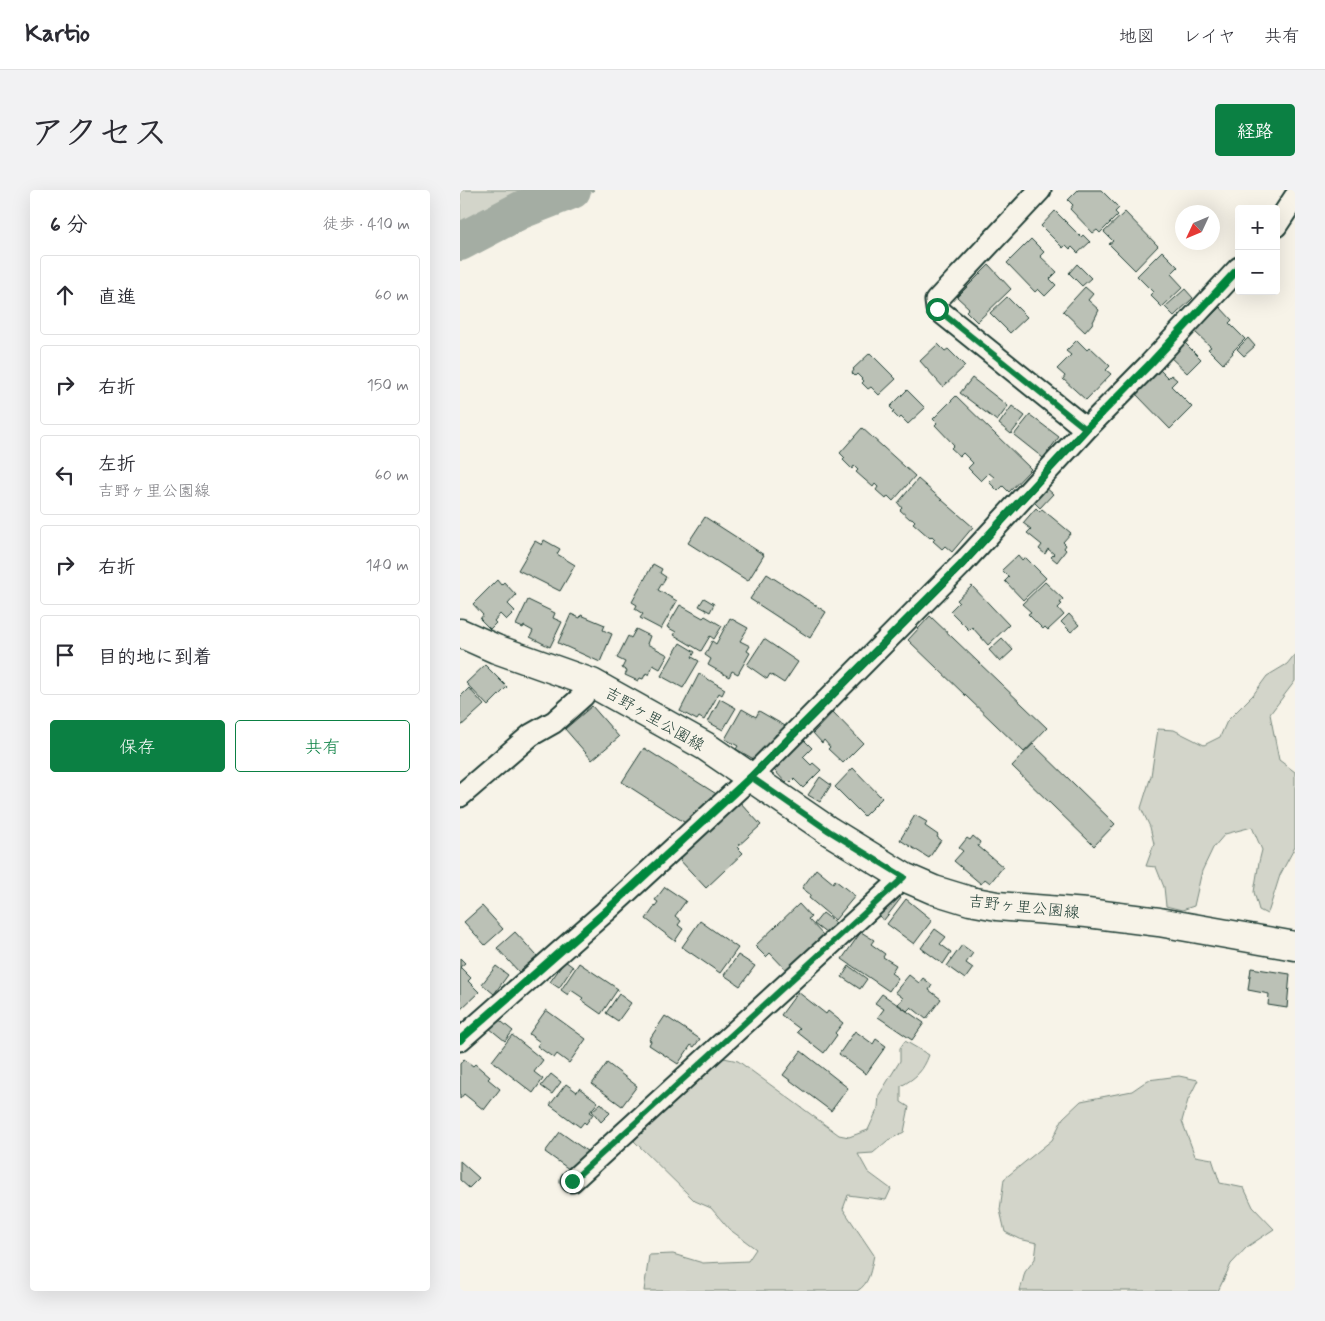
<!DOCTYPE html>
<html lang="ja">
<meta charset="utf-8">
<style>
:root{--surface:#fff;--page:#f2f2f3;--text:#2b2b33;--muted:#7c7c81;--line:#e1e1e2;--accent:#0b8043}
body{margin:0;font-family:Mynerve,"Klee One",sans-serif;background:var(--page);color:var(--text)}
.controls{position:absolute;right:15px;top:15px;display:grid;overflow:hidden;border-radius:5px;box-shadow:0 5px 20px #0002}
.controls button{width:45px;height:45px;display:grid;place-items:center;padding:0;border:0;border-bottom:1px solid var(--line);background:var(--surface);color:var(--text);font:25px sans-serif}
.compass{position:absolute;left:715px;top:15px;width:45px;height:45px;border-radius:50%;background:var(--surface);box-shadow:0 5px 20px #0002;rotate:226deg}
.stop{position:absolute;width:15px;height:15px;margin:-11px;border:4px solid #0b8043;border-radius:50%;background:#fff}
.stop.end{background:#0b8043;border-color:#fff;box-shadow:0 1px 5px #0008}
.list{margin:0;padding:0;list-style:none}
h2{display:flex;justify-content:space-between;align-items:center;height:65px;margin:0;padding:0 20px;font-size:21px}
h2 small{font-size:16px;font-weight:400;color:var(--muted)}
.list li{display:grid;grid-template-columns:32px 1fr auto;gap:15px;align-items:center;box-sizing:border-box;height:80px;margin:0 10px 10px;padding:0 10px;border:1px solid var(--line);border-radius:5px}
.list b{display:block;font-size:19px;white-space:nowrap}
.list p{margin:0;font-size:16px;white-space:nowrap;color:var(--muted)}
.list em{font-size:16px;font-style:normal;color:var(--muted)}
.actions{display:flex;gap:10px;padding:15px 20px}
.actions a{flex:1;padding:11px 0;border:1px solid var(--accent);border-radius:5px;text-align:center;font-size:18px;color:var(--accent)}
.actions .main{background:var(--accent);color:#fff}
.icon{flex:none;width:28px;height:28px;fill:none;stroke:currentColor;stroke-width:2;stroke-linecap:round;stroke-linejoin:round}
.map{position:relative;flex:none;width:835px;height:1101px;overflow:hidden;border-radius:5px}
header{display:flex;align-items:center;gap:30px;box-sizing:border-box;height:70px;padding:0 25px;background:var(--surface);border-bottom:1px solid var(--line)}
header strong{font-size:24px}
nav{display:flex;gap:28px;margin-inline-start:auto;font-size:18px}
.intro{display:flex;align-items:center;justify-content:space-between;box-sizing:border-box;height:120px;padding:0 30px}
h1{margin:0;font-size:35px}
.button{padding:12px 22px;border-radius:5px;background:var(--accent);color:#fff;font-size:18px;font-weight:700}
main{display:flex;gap:30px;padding:0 30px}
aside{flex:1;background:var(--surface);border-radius:5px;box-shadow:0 5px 20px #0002}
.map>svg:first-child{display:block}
.green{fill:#d3d5ca;stroke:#79897f}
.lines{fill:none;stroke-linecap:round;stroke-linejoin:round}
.river{stroke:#a4ada3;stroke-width:38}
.building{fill:#bbc1b6;stroke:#1f3d34}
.minor-casing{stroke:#1f3d34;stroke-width:25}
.major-casing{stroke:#1f3d34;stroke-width:31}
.minor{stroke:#f7f3e8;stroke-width:21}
.major{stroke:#f7f3e8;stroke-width:28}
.cycleway-casing{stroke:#f7f3e8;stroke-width:11}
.cycleway{stroke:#00873e;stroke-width:8}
.route{stroke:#0b8043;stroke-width:6}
.labels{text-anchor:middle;stroke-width:5;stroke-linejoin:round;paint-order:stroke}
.street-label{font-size:16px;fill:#1f3d34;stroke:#f7f3e8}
</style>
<header>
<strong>Kartio</strong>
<nav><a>地図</a><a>レイヤ</a><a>共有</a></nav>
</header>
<div class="intro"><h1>アクセス</h1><a class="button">経路</a></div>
<main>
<aside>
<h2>6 分<small>徒歩 · 410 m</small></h2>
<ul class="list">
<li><svg class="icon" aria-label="ahead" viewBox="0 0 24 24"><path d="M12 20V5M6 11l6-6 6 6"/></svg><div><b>直進</b></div><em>60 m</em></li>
<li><svg class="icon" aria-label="right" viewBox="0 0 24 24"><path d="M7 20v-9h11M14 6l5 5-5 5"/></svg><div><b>右折</b></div><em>150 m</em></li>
<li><svg class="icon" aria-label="left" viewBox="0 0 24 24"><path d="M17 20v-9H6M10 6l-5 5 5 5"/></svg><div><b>左折</b><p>吉野ヶ里公園線</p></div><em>60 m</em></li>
<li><svg class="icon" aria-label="right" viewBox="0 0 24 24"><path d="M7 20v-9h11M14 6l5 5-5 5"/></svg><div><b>右折</b></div><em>140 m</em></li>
<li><svg class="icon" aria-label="arrive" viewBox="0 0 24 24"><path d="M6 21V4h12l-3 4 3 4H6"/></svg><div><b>目的地に到着</b></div></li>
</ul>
<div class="actions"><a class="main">保存</a><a>共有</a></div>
</aside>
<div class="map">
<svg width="835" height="1101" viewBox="0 0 835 1101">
<rect width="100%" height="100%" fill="#f7f3e8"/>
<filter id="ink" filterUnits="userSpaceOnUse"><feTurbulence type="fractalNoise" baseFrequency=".02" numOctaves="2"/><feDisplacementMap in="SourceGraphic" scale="10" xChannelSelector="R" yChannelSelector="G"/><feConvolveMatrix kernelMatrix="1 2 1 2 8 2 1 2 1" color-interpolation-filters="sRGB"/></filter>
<g filter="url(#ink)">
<path class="green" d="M0,0H134L131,2L100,4L64,26L12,53L0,56Z
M835,464V491L810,524L819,570L835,582V657L820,685L809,720L807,724L799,720L794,702L799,672L802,660L792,637L765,644L753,658L742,681L734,716L722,720L706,716L704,697L696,677L686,676L694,654L690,637L681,618L691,586L698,539L714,540L744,555L760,547L767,531L793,505L807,486L827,474Z
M445,851L469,865C463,881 456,888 441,896V912L449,917L444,942L427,951L413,963L398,964L408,982L431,999L426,1010L388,1005L383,1019L414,1065C411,1078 410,1094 397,1101H184L189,1065L213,1064L243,1073L288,1071L296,1059L269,1039L251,1018L235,1011L174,951L247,877L264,868L278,871L379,945L389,947L408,940L418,918L419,905L440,871V858Z
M719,886L738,890L728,910L722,931L735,966L752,969L760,993L784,998L793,1017L814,1039L787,1057L771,1074L758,1101H560L565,1082L575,1069L577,1053L559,1049L545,1042L540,1020L544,989L592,950L603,928L621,911L672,901L688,890Z"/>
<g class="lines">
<path class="river" d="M0,52L61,20L112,0"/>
</g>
<path class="building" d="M618,0H641L659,18L655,22L658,25L640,43L637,40L633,43L610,19L613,15L608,10Z
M595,21L621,47L623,45L630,52L618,63L612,57L610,59L606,55L603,58L581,36Z
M665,22L698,56L675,80L649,54L653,51L644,42Z
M571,49L584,62L580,66L597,82L590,89L596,95L585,106L578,99L575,102L547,73Z
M702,61L718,77L711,84L723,97L702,117L690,105L693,102L677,86Z
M617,74L631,88L622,96L609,83Z
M529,75L551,99L517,132L506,121L509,118L497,107Z
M625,97L633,104L628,110L639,120L632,134L625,142L603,121Z
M725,99L733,108L714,126L705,117Z
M547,107L567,127L550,143L530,123Z
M760,117L772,130L769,133L785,149L772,162L773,163L763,174L748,159L751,157L735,142Z
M788,148L795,156L784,166L777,159Z
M617,150L627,160L630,157L650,176L646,180L651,184L626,210L603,189L605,186L597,179L611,165L606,161Z
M723,151L741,169L727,183L709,166Z
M478,154L485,161L488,159L505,176L483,197L460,171Z
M410,163L436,189L419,205L411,197L408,199L402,193L404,191L397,184L395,186L392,183L394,180L393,179Z
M699,179L708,188L711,185L717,190L711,196L732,217L710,239L675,203Z
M512,188L548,216L537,231L500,203Z
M447,200L465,218L448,234L441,227L439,229L432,222L434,221L430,217Z
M496,206L571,279L549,302L543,296L538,301L529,292L534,287L529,283L521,291L508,278L513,273L503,263L500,266L491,258L494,255L475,235L477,233L473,229Z
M552,216L565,226L551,244L539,234Z
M570,225L599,247L583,268L554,245Z
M402,238L455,286L433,311L428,306L426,309L416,300L418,297L415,294L413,297L396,282L398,280L394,276L392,279L383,270L385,268L380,263Z
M458,289L513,337L492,362L485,356L482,359L473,351L475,349L472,346L470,348L453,333L455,331L452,328L450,329L440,320L442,318L438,313Z
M583,295L593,304L580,318L571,309Z
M576,318L580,322L582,319L611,343L603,352L606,355L604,358L606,360L597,372L591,367L594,364L588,359L585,364L579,359L582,355L567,343L571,339L563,333Z
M245,327L304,365L288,391L228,353Z
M84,350L100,359L97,364L115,375L100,401L58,380L75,351L82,355Z
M558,365L562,370L565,367L586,388L563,410L545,391L549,387L542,380Z
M193,374L202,379L200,383L206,387L198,400L217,411L201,439L180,428L183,424L175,419L177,415L172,412Z
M307,384L366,422L350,448L290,409Z
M37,390L41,395L44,392L56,405L48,414L55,421L46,430L40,424L34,431L36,433L30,439L20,429L23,425L13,414Z
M585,392L603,409L600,413L602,414L598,418L604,425L588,440L585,437L583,439L568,424L571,422L562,414Z
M512,396L549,435L528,455L512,437L509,440L490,421L499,412L497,410Z
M244,408L254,414L250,422L239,416Z
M68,410L95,423L93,428L102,432L90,457L70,447L73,441L64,436L63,438L56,435Z
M220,415L243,428L245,426L262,436L254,449L250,446L241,461L214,445L216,442L207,437Z
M111,424L120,428L121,425L145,435L143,440L152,444L140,472L98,453Z
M609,424L619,435L611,442L601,432Z
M470,426L587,538L564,562L448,450Z
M270,428L288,438L280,451L290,456L287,461L290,463L278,484L272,481L269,487L248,475L251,469L245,465L252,451L256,454Z
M176,439L190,446L187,454L208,465L200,479L193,475L189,485L186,483L183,489L180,488L178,491L165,485L167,481L162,478L165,472L157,468L168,446L171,448Z
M542,448L553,460L540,472L529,460Z
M304,449L338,472L324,493L310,484L307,489L287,475Z
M220,453L235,462L232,467L239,471L223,498L201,486Z
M25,475L47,497L28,516L6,493Z
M239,484L265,499L262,505L259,503L244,530L239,527L237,530L220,521Z
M9,498L24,515L0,537V507Z
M260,509L276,518L263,540L248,532Z
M132,516L159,547L132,570L105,539Z
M282,519L296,527L299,521L327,537L321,547L316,544L302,569L297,571L276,559L278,556L265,549Z
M373,522L403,553L383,573L368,559L370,557L364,550L362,553L353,543Z
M342,548L352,558L343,567L351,575L353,573L361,580L343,598L334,589L330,593L328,591L326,593L314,580L323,571L321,569Z
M573,554L655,634L634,656L552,576Z
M184,558L258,605L227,634L162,592Z
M393,578L422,608L404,626L375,597Z
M360,587L371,595L360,612L348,605Z
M279,611L301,635L277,657L283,663L246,698L218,668Z
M455,625L467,632L465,636L478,645L477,647L481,650L469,668L440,650Z
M513,646L520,652L518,656L543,677L530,693L525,689L521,694L494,671L503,661L499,658L507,648L510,650Z
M356,679L373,693L375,690L395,706L375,730L349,708L351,705L342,698Z
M205,697L226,711L215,726L221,731L218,735L223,739L215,751L186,729L198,712L195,710Z
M432,702L441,708L424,730L415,723Z
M446,709L472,730L454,754L427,734Z
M339,714L351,727L348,729L367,749L330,784L310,763L306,767L295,756Z
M22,716L43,739L25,755L4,732Z
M363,723L376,733L367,744L354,734Z
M240,731L278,758L260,783L222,757Z
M475,739L486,747L480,754L491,762L483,774L461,758Z
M55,742L77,766L59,782L37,758Z
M401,742L414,750L411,754L425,764L423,767L436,775L431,783L438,788L429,801L382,769Z
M502,755L513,763L506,773L513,778L505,789L487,776Z
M278,765L295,776L280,796L264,785Z
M0,768L5,773L0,777L11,788L8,791L19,802L0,820Z
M105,771L113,777L99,798L90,792Z
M119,773L158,799L141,824L121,810L123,808L111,800L108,805L101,800Z
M36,776L48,785L34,804L22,794Z
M389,776L407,789L400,799L382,787Z
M791,778L830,784L827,818L808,815L809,804L788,800Z
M449,785L459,793L463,788L472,795L469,800L481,809L466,829L451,817L447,821L438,814L443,808L435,802Z
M338,802L366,824L368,821L383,833L375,843L377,845L364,863L337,842L340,839L321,825Z
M159,804L171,813L158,831L146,823Z
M422,804L464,833L452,850L418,827L424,819L415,813Z
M86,820L126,849L109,873L97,864L94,868L77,856L80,852L69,844Z
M205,826L240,849L234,857L231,855L218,874L189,855L191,851L189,850Z
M37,828L53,841L45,851L29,838Z
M395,841L413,854L416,849L426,856L406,884L379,864Z
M52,845L83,870L74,882L83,889L73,903L32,871Z
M341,861L388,898L371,921L323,885Z
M4,869L13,876L15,874L30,887L28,889L40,899L24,920L4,904L0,909V874Z
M147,873L177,896L162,916L132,894Z
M91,884L101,892L92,904L81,896Z
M106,894L117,902L119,898L138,912L130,922L133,924L126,934L124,932L120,937L90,915Z
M141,913L150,923L141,932L132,921Z
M100,942L131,964L113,982L85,962Z
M0,971L19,988L9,998L0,990Z"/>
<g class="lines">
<g class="minor-casing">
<path id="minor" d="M580,0L476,111L477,119L626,239
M816,36L835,7
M0,606L71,545L94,532L123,506L132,493
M0,850L145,722L291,587L501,375L626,239L689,175L779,78
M112,991L444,687"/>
</g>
<g class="major-casing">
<path id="major" d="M0,443L36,459L132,493L245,556L369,641L444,687L474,700L510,711L537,716L627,723L699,732L835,756"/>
</g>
<use href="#minor" class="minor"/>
<use href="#major" class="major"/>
<g class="cycleway-casing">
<path id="cycleway" d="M0,850L145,722L291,587L501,375L626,239L689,175L779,78"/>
</g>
<use href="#cycleway" class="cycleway"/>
</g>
</g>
<g class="lines" filter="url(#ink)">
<path class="route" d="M112,991L444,687L369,641L291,587L501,376L626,239L477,119"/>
</g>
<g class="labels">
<g class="street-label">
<text transform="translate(195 528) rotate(30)" y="6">吉野ヶ里公園線</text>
<text transform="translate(564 716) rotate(6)" y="6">吉野ヶ里公園線</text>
</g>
</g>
</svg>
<div class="controls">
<button>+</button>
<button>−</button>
</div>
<svg class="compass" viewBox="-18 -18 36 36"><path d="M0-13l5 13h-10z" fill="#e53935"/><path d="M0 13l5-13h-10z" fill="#7c7c81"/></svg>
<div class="stop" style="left:477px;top:119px"></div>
<div class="stop end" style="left:112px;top:991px"></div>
</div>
</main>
